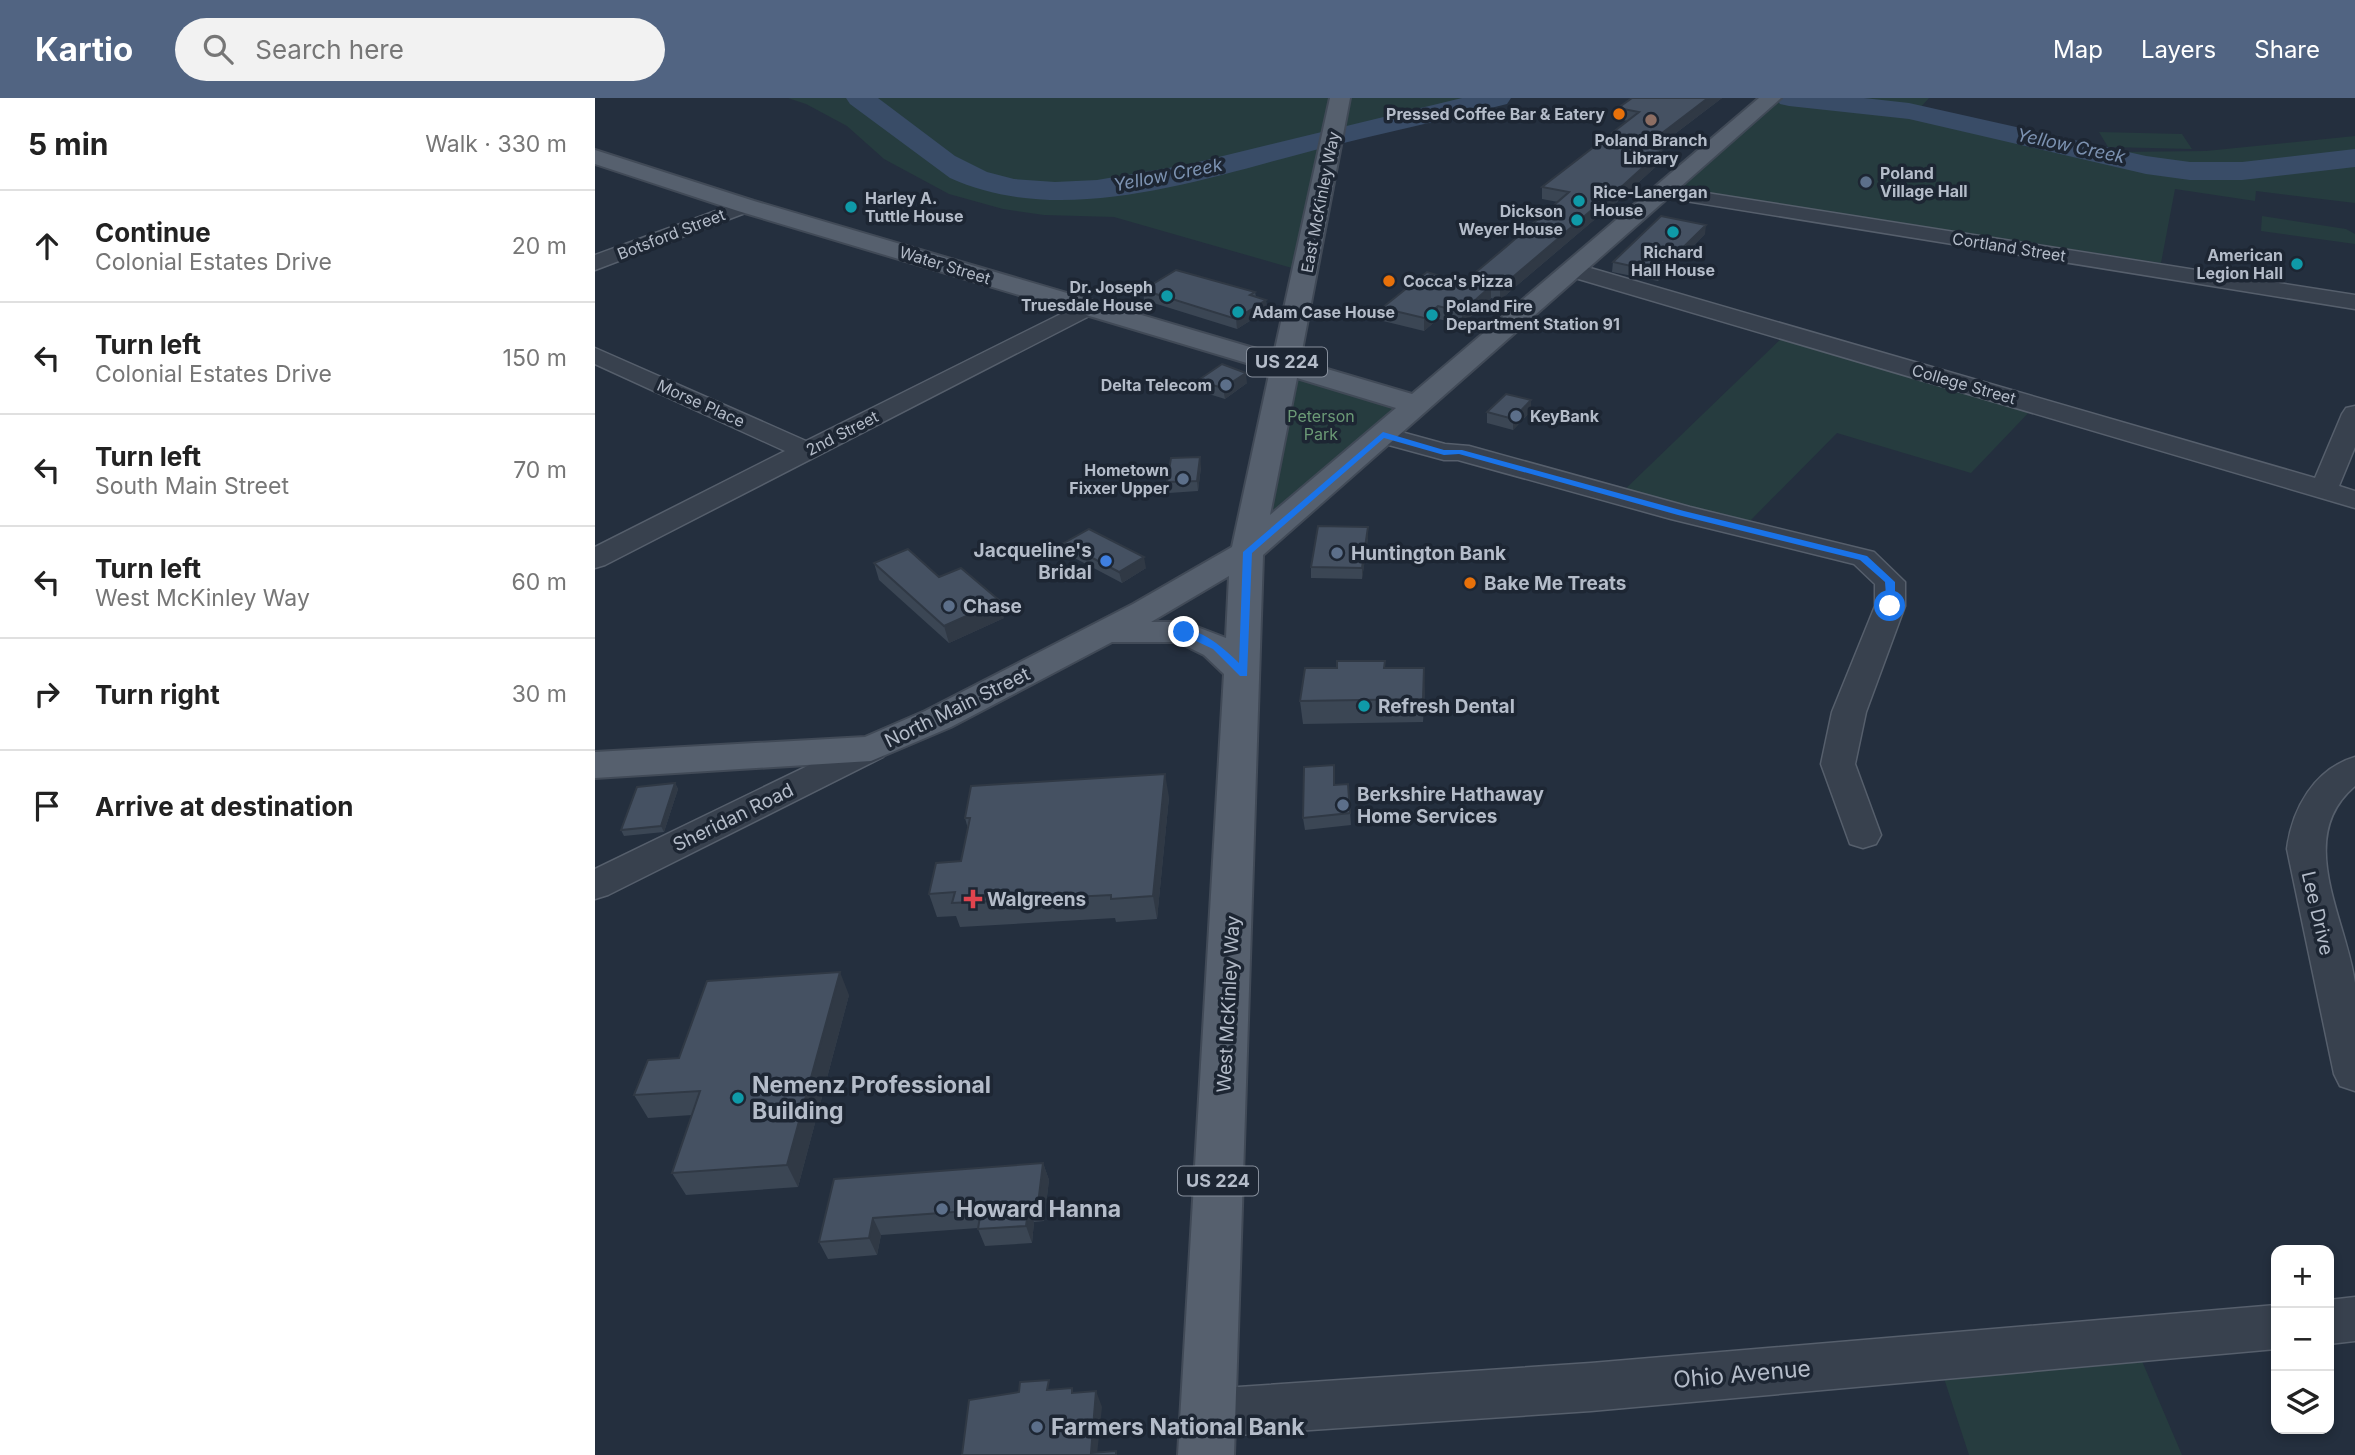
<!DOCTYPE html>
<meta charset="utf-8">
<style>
:root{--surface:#fff;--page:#f2f2f2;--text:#222;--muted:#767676;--line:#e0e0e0;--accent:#516482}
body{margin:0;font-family:Inter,sans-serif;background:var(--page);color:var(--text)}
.controls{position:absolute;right:21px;bottom:21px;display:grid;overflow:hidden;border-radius:14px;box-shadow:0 4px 10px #0003}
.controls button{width:63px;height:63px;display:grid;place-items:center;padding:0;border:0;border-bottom:2px solid var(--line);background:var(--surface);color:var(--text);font:35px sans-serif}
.stop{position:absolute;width:21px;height:21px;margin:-16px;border:5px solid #1a73e8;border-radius:50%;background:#fff}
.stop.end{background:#1a73e8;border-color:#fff;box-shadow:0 2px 7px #0008}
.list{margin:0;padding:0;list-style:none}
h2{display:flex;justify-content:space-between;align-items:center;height:91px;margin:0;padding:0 28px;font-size:30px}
h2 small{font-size:23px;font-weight:400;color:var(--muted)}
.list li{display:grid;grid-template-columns:46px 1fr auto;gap:21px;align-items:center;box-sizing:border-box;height:112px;padding:0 28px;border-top:2px solid var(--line)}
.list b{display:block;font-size:26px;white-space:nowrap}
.list p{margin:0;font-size:23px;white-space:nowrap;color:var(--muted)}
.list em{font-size:23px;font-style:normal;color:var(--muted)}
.icon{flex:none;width:38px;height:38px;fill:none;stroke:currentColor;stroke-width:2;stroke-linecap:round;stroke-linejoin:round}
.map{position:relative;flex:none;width:1760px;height:1357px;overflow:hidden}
header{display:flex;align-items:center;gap:42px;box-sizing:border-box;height:98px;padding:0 35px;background:var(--accent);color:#fff}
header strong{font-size:33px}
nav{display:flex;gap:38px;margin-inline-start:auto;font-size:24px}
.search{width:490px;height:63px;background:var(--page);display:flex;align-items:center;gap:18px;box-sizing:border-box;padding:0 24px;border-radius:38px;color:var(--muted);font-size:26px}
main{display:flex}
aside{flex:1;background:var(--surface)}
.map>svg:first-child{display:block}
.green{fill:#263c3f}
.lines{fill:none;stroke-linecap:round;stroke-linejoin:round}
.river{fill:#394c67;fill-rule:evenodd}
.minor-casing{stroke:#565f6c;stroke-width:3}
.major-casing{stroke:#414a57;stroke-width:4}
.minor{fill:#38414e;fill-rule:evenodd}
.major{fill:#56606e;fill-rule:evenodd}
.wall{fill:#3b4654}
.shaded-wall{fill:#303945}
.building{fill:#455162;stroke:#303945;stroke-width:2}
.route{fill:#1a73e8}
.food-dot{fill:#e8710a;stroke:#1d2633;stroke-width:2.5}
.education-dot{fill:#8d6e63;stroke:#1d2633;stroke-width:2.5}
.service-dot{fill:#5c6f8a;stroke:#1d2633;stroke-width:2.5}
.culture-dot{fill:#0f9aa8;stroke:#1d2633;stroke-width:2.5}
.shop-dot{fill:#3f7fe0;stroke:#1d2633;stroke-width:2.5}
.health-dot{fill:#e0444e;stroke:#1d2633;stroke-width:2.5}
.labels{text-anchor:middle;stroke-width:7;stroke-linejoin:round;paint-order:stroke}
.far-poi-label{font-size:16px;font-weight:bold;fill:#b4bcc9;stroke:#1d2633;text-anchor:start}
.far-street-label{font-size:16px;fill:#b4bcc9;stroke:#1d2633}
.far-park-label{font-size:16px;fill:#6b9a76;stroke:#1d2633}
.far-water-label{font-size:18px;font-style:italic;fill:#7c92b1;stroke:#1d2633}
.shield{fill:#1d2633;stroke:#878f9c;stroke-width:2}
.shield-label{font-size:18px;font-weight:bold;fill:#b4bcc9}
.poi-label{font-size:19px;font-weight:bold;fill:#b4bcc9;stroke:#1d2633;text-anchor:start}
.street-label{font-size:19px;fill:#b4bcc9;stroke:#1d2633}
.near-poi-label{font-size:23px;font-weight:bold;fill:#b4bcc9;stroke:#1d2633;text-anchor:start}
.near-street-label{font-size:23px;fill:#b4bcc9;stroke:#1d2633}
</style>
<header>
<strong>Kartio</strong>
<div class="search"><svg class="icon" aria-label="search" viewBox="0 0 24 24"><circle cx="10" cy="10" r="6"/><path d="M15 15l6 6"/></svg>Search here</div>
<nav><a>Map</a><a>Layers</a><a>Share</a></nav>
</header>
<main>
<aside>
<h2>5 min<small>Walk · 330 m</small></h2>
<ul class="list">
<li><svg class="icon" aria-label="ahead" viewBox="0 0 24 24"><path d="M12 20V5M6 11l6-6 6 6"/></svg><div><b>Continue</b><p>Colonial Estates Drive</p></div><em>20 m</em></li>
<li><svg class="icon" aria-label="left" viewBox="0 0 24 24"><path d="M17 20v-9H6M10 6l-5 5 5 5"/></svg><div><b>Turn left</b><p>Colonial Estates Drive</p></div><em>150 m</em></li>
<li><svg class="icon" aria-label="left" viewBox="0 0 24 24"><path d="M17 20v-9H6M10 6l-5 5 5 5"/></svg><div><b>Turn left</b><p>South Main Street</p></div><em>70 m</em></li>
<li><svg class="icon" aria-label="left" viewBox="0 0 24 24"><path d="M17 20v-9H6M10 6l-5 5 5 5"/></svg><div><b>Turn left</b><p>West McKinley Way</p></div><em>60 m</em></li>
<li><svg class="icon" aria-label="right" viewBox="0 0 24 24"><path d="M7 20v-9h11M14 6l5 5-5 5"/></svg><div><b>Turn right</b></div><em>30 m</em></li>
<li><svg class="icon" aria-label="arrive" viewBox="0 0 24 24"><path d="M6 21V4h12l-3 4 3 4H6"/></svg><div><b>Arrive at destination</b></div></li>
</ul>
</aside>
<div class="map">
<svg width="1760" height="1357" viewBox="0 0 1760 1357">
<rect width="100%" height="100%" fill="#242f3e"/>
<path class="green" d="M193,0H903L738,39L711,174L519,119L449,117L408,111L354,96L289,61L252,28L211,6Z
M1176,0H1334L1325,10L1522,54L1611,53L1760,38V105L1661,93L1660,103L1580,91L1566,165L1405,140L1401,147L1067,94Z
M1504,34L1587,36L1597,51L1513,49Z
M1667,118L1751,131L1760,136V146L1666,133Z
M1192,235L1441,307L1376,375L1242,335L1148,430L1023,398Z
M691,269L822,307L653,454Z
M1538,1242L1587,1357H1374L1342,1259Z"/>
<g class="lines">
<path class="river" d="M251,0H283L360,58L392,74L419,81L460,84L502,82L591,67L867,0H916L912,6C849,22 784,36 720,52C608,81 467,131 355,80L255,6Z
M1181,0H1269L1314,5L1551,58L1595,64H1647L1760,51V69L1647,82H1595L1551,76L1314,21L1194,8L1185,6Z"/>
<g class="minor-casing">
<path id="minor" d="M1067,88L1760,197V211L1060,98L1057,94L1060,90Z
M151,102L158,104L162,108L158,112L0,172V157Z
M978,165L1720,380L1747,316L1751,310L1760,308V349L1744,388L1760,393V410L970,177L967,172L970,167Z
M494,202L502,204L506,209L502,214L10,467L0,470V449L190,353L0,266V250L211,343Z
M788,329L850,346L874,348L1095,409L1279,454L1310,484V508L1271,614L1260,666L1286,737L1281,746L1268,750L1255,746L1226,666L1237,614L1280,508V486L1259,466L1076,421L863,362H849L779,343L775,337L779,331Z
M276,640L288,643L293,651L288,659L13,797L0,801V771L264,643Z
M1760,659V688C1699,739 1751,820 1760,885C1760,920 1760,958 1760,993L1745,988L1739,976L1692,751C1697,711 1719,671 1760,659Z
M1760,1199V1243L1734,1246V1202Z
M1681,1207V1251L996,1313L613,1339L595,1332L588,1315L595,1298L613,1291L996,1265Z"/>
</g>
<g class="major-casing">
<path id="major" d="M735,0H755L705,263L817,296L1164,0H1186L668,457L639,1357H583L629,576L609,557L583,544H517L356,629L276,663L0,680V654L270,639L330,613L538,506L637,449L675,272L143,113L0,66V52L159,103L679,256ZM702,280L801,310L675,417ZM634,478L631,540L589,524H556Z"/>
</g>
<use href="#minor" class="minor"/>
<use href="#major" class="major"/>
</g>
<path class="wall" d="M1037,0H1127L1060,51L1067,52L1066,64L1011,114L999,122L905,202L896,200L867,226L843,221L829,233L788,223L787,210L868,185L912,148L963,104L947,101V89L1033,23L1023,21V10Z
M1110,136L1063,183L1017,174L1018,164Z
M548,192L660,194L661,199L671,202L672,212L642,231L549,202Z
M602,283L652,285L630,301L604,293Z
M936,313L918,332L892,325V314Z
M606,369L603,393L574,395L572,384Z
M773,440L767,481L716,480V469Z
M469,445L551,470L527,485L472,456Z
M279,465L344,479L409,520L354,545L284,482Z
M790,563V570L830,592L828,624L708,626L705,603L742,570Z
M80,685L83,691L69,734L29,738L26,732Z
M753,686L756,727L710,732L708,720L740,687Z
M574,699L562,821L521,824L520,820L365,829L361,818L342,819L334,796L366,763L373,731L370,720Z
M254,897L203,1089L91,1097L77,1075L97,1017L53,1020L39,997Z
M448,1065L454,1082L449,1123L439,1124L437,1145L390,1148L383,1131V1130L286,1137L282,1157L233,1161L224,1144L239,1081Z"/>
<path class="shaded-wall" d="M1113,0H1127L1048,60L1049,49Z
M1067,52L1066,64L1011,114L999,122L905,202V190Z
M1111,127L1110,136L1063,183V174Z
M896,188V200L867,226V214Z
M671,202L672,212L642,231L641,221Z
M843,208V221L829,233V220Z
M651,275L652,285L630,301L628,290Z
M936,302V313L918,332V321Z
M605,359L606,369L603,393L602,383Z
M773,429V440L767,481V470Z
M549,459L551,470L527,485L524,474Z
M405,503L409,520L354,545L349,528Z
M829,570L830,592L828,624V601Z
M570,676L574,699L562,821L558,798Z
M80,685L83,691L69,734L66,728Z
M245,874L254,897L203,1089L192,1067Z
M448,1065L454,1082L449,1123L443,1106Z
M434,1107L439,1124L437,1145L431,1128Z
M278,1120L286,1137L282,1157L274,1140Z
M501,1293L507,1309L502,1357L496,1355Z"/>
<path class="building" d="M1037,0H1113L1049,49L1067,52L1012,102L999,110L905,190L896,188L867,214L843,208L829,220L787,210L832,174L868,185L912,148L974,94L947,89L1044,14L1023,10Z
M1066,118L1111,127L1063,174L1018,164Z
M581,172L660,194L655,197L671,202L641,221L548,192Z
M627,266L651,275L628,290L602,283Z
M911,296L936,302L918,321L892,314Z
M605,359L602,383L572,384L576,360Z
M723,428L773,429L767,470L716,469Z
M494,431L549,459L524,474L469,445Z
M313,451L344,479L366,470L405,503L349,528L279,465Z
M742,563H790L789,570H829L828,601L705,603L710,570H742Z
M739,667V687L753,686L755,715L708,720L709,669Z
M570,676L558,798L516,801V797L357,805L360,794L334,796L341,765L366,763L375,720H370L376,688Z
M80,685L66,728L26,732L42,689Z
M245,874L192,1067L77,1075L105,993L39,997L53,962L84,960L112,883Z
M448,1065L443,1106L434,1107L431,1128L383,1131L386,1112L278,1120L274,1140L224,1144L239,1081Z
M454,1282L452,1292L477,1290V1295L501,1293L496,1355L521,1353V1357H367L374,1302L424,1294L425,1284Z"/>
<path class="route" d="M788,334L849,352H867L1089,413L1272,458L1300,484V508L1292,511L1290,484L1265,462L1083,417L864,356L849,357L789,340L657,455L652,578H645L618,551L586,536V532C607,530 629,551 644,565L648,454Z"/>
<g class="food-dot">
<circle cx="1024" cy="16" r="7"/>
<circle cx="794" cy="183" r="7"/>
<circle cx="875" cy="485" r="7"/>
</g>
<circle class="education-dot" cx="1056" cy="22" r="7"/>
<g class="service-dot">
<circle cx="1271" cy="84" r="7"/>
<circle cx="631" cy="287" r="7"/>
<circle cx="921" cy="318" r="7"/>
<circle cx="588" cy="381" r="7"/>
<circle cx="742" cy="455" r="7"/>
<circle cx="354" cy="508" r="7"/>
<circle cx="748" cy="707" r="7"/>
<circle cx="347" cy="1111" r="7"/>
<circle cx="442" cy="1329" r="7"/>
</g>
<g class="culture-dot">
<circle cx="984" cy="103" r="7"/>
<circle cx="256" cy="109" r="7"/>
<circle cx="982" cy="122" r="7"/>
<circle cx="1078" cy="134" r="7"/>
<circle cx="1702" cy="166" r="7"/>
<circle cx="572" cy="198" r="7"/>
<circle cx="643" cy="214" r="7"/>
<circle cx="837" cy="217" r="7"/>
<circle cx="769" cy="608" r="7"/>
<circle cx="143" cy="1000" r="7"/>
</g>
<circle class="shop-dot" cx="511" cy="463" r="7"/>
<path class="health-dot" d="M374.5 790.5h7v7h7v7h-7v7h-7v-7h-7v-7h7z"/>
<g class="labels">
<g class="far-poi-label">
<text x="1010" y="22" text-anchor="end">Pressed Coffee Bar &amp; Eatery</text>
<text x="1056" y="48" text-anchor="middle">Poland Branch<tspan x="1056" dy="18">Library</tspan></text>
<text x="1285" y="81">Poland<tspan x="1285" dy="18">Village Hall</tspan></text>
<text x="998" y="100">Rice-Lanergan<tspan x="998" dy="18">House</tspan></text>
<text x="270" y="106">Harley A.<tspan x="270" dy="18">Tuttle House</tspan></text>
<text x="968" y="119" text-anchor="end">Dickson<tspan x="968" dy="18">Weyer House</tspan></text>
<text x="1078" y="160" text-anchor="middle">Richard<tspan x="1078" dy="18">Hall House</tspan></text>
<text x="1688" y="163" text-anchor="end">American<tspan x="1688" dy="18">Legion Hall</tspan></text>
<text x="808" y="189">Cocca's Pizza</text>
<text x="558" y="195" text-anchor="end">Dr. Joseph<tspan x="558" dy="18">Truesdale House</tspan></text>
<text x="851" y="214">Poland Fire<tspan x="851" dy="18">Department Station 91</tspan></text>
<text x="657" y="220">Adam Case House</text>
<text x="617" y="293" text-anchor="end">Delta Telecom</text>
<text x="935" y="324">KeyBank</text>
<text x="574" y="378" text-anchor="end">Hometown<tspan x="574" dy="18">Fixxer Upper</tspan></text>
</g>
<g class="far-street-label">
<text transform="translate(725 104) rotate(-79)" y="6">East McKinley Way</text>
<text transform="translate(76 136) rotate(-21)" y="6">Botsford Street</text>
<text transform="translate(1414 149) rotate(9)" y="6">Cortland Street</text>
<text transform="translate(350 167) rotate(17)" y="6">Water Street</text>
<text transform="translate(1369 286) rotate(16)" y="6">College Street</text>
<text transform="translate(106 305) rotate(24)" y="6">Morse Place</text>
<text transform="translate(247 335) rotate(-27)" y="6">2nd Street</text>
</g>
<g class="far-park-label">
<text x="726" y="324">Peterson<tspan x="726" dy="18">Park</tspan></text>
</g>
<g class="far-water-label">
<text transform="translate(1476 48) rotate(12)" y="6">Yellow Creek</text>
<text transform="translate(573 77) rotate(-11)" y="6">Yellow Creek</text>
</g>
<g class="shield">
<rect x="652" y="249.5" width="80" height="29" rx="5"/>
<rect x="583" y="1068.5" width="80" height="29" rx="5"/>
</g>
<g class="shield-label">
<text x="692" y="270">US 224</text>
<text x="623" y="1089">US 224</text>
</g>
<g class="poi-label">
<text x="497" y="459" text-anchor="end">Jacqueline's<tspan x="497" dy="22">Bridal</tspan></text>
<text x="756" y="462">Huntington Bank</text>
<text x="889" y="492">Bake Me Treats</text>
<text x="368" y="515">Chase</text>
<text x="783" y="615">Refresh Dental</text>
<text x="762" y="703">Berkshire Hathaway<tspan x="762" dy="22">Home Services</tspan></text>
<text x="392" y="808">Walgreens</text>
</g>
<g class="street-label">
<text transform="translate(362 609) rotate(-26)" y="7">North Main Street</text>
<text transform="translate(138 719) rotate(-26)" y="7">Sheridan Road</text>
<text transform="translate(1723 815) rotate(77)" y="7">Lee Drive</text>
<text transform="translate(633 906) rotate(-87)" y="7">West McKinley Way</text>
</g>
<g class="near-poi-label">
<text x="157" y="995">Nemenz Professional<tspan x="157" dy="26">Building</tspan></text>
<text x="361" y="1119">Howard Hanna</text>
<text x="456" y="1337">Farmers National Bank</text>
</g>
<g class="near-street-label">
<text transform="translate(1147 1276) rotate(-5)" y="8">Ohio Avenue</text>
</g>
</g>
</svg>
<div class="controls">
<button>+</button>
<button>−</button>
<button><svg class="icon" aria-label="layers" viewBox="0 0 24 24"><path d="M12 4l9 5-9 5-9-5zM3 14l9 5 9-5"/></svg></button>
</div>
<div class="stop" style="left:1295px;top:508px"></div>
<div class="stop end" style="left:589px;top:534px"></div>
</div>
</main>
